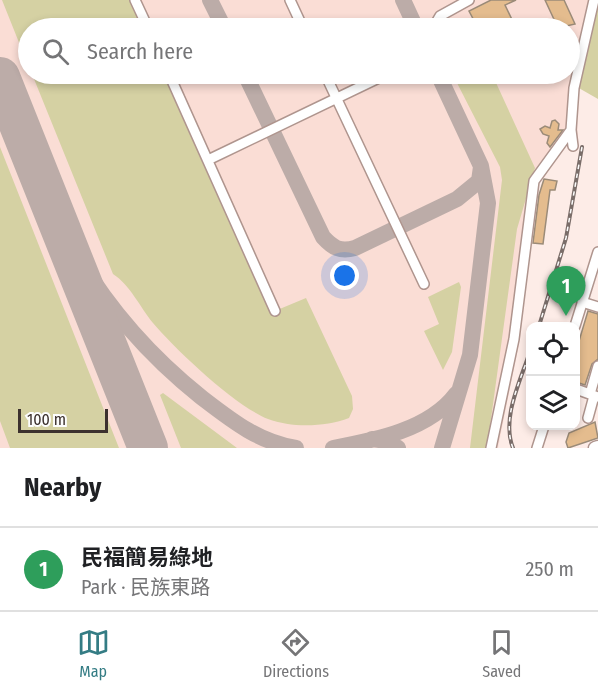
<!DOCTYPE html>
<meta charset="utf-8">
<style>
:root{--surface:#fff;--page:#f6f6f6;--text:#202124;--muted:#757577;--line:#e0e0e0;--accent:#347c84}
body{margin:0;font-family:"Fira Sans Condensed","Noto Sans TC",sans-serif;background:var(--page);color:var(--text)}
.controls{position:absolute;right:18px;bottom:18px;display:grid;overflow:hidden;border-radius:12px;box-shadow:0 3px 9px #0003}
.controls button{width:54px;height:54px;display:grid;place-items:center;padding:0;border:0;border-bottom:2px solid var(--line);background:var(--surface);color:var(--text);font:30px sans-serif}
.scale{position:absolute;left:18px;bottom:15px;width:90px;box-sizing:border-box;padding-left:6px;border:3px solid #3c312e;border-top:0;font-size:16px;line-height:21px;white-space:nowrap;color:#3c312e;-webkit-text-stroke:4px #fdfdfd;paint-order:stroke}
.you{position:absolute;left:345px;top:276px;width:21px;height:21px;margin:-15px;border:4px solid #fff;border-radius:50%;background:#1a73e8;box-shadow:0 0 0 9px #1a73e833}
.badge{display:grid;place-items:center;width:39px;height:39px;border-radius:50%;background:var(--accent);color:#fff;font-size:20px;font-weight:700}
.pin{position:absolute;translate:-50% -50px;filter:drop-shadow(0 2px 3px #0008)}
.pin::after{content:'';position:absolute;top:32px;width:21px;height:18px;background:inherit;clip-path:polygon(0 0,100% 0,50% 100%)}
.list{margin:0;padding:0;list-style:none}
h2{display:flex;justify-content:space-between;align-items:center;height:78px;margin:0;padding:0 24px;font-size:26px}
h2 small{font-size:20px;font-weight:400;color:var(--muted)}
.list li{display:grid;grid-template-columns:39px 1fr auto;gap:18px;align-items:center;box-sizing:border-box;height:84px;padding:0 24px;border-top:2px solid var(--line)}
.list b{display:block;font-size:22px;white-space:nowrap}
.list p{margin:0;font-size:20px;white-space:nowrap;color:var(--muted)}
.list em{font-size:20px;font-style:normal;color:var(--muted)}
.icon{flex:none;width:33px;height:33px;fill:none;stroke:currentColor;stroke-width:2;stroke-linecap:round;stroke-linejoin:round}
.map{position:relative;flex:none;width:598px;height:448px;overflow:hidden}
.search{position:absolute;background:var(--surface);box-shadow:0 3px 9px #0003;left:18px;right:18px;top:18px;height:66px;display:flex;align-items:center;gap:15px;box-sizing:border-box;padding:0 21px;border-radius:33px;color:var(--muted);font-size:22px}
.sheet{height:162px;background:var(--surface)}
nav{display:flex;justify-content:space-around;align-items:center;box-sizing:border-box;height:84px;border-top:2px solid var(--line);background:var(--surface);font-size:16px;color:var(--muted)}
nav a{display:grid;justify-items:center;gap:3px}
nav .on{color:var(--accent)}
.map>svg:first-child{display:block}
.built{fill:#faddd5;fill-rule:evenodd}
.green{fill:#d5d1a3}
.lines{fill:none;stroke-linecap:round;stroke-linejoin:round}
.taxiway{stroke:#bcaca8;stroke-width:16}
.runway{stroke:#bcaca8;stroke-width:40}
.building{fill:#e4bc8e;stroke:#9b8b78;stroke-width:1.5}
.minor-casing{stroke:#af958e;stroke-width:12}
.major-casing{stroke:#af958e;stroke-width:15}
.minor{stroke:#fff;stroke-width:9}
.major{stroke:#fff;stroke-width:12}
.rail-casing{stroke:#7a6d69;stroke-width:4}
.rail{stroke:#fdfdfd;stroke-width:1.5;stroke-dasharray:4.5;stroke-linecap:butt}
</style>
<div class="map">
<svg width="598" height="448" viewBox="0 0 598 448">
<rect width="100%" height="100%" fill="#fdece7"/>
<path class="built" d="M0,0H598L576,86L578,147L562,145L537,181L520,338L498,448H0ZM28,28H570V74H28Z"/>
<path class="green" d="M2,0H130L142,28H28V65Z
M598,3V99L577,87Z
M32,74H163L270,313L306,298L352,396L353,409L349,418C325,427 292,428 268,419C235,406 176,350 153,323C140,307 130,285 113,274Z
M459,74H492L535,168L517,229L487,448H470L502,180L500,167L456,81Z
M0,147L119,448H10L0,421Z
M459,282L461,287L452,352L443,370L424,331L439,324L428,297Z
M163,393L237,448H181L160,395Z"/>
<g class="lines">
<path class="taxiway" d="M210,0L224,28
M403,0L416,28
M0,67C17,114 32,163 53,209C87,284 136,345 201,397C231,420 258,442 296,448
M245,74L323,237C333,248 340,252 355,248L457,199L479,181L481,167
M438,74L481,166L488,203L470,355L442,448
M372,439L386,441L398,448
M333,448C375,440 429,430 456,394"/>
<path class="runway" d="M0,77L148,448"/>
</g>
<path class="building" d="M491,0H516L505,5L516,28H478L469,11Z
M545,0H564L575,24L558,28Z
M555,120L559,124L558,130H563L550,147L547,143L549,136L543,134L540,129L545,126L550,128L552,121Z
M544,179L557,181L555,190H550L543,244L533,243L539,195Z
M588,311L598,314V359L592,364L585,385L576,382V351Z
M595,422L598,438L568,448L566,442L569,433Z"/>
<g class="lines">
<g class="minor-casing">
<path id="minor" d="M135,0L148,28
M290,0L303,28
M433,28L440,16L469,0
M169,74L275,311
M325,74L424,284
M571,130L573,146
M208,160L387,74
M582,302L598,307
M575,326L598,252
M576,389L598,397
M590,394L598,366
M588,418L594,396
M491,448L514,339L534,181L571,130L574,88L594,0
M537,448L544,426"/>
</g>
<g class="major-casing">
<path id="major" d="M595,448L598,447"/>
</g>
<use href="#minor" class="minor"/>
<use href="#major" class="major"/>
<g class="rail-casing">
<path id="rail" d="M539,326L566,238L582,147
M513,448C501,418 521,380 530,351"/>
</g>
<use href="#rail" class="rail"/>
</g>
</svg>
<div class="controls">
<button><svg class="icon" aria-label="locate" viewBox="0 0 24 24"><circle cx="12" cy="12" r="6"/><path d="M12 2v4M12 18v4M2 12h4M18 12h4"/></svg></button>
<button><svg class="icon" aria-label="layers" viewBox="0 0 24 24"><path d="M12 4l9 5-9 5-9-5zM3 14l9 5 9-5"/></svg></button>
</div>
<div class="scale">100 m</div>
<div class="you"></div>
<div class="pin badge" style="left:566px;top:316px;background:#2e9e5b">1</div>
<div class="search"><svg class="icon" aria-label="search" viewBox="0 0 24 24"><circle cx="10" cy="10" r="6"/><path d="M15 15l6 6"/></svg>Search here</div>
</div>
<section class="sheet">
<h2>Nearby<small></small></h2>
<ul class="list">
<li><span class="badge" style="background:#2e9e5b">1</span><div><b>民福簡易綠地</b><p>Park · 民族東路</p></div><em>250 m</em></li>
</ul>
</section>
<nav>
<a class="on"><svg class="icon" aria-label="map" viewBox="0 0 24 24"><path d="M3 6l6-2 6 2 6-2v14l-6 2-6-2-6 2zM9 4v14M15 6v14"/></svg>Map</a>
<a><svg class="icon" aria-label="directions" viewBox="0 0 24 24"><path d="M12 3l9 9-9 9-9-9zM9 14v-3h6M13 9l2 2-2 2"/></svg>Directions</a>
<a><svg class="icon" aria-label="saved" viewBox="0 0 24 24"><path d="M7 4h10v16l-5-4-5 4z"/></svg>Saved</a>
</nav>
